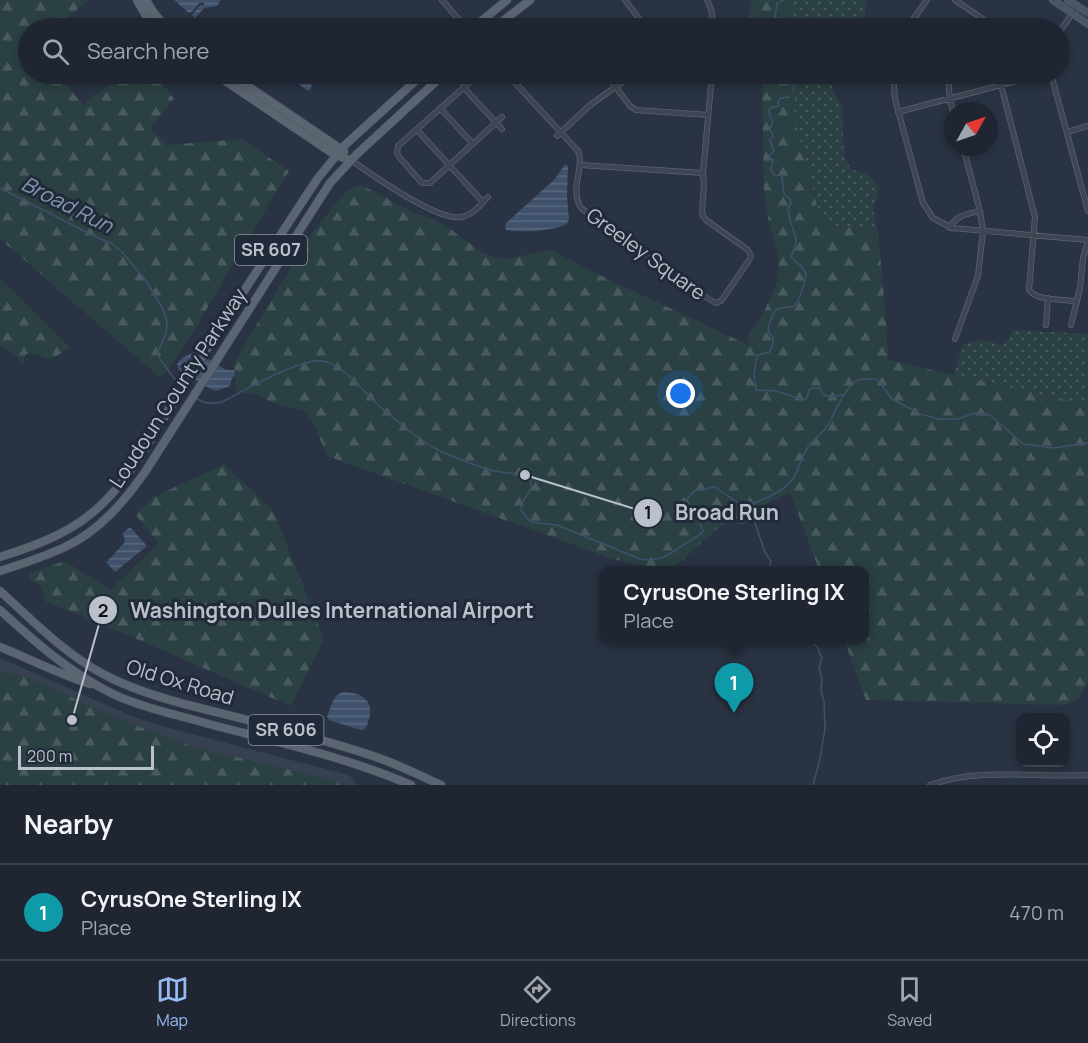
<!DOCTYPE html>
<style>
:root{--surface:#1f2632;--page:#272e3a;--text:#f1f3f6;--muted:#a1a5ac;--line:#3c434d;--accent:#97baf4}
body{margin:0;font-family:Manrope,sans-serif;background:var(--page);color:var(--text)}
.controls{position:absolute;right:18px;bottom:18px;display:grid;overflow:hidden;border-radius:12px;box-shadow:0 3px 9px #0003}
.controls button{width:54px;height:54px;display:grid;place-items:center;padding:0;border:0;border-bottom:2px solid var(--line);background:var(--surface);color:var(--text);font:30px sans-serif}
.compass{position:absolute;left:944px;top:102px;width:54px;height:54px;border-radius:50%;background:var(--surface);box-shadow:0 3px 9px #0003;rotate:50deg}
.scale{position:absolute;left:18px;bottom:15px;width:136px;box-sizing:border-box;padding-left:6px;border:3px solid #bac1cc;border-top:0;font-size:16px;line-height:21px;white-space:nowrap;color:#bac1cc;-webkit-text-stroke:4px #212a38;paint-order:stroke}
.you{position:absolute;left:681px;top:394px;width:21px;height:21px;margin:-15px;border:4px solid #fff;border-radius:50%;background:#1a73e8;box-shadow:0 0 0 9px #1a73e833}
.badge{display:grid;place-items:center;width:39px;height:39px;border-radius:50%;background:var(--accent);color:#fff;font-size:20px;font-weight:700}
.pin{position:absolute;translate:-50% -50px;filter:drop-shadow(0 2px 3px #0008)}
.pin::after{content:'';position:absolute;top:32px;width:21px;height:18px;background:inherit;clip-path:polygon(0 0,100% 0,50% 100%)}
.popup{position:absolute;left:599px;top:566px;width:270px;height:78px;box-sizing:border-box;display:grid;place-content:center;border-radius:12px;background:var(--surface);filter:drop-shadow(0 2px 4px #0005);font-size:20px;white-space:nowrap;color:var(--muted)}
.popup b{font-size:22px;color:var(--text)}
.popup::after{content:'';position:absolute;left:50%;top:100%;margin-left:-12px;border:12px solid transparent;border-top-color:var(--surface)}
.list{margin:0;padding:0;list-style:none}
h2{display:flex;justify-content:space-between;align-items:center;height:78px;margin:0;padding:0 24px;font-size:26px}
h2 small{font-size:20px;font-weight:400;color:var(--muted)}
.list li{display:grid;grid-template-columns:39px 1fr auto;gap:18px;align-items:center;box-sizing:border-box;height:96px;padding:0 24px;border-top:2px solid var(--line)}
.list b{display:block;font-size:22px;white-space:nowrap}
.list p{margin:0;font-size:20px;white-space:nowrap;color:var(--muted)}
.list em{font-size:20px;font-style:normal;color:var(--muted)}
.icon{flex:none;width:33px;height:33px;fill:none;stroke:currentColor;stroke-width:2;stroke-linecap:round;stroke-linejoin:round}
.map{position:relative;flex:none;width:1088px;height:785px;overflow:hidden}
.search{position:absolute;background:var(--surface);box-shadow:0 3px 9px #0003;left:18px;right:18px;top:18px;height:66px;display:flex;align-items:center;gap:15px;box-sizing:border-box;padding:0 21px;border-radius:33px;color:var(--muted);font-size:22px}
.sheet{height:174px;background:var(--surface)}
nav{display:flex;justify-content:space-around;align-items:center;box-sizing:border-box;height:84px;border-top:2px solid var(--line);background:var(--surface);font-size:16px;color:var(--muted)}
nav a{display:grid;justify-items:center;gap:3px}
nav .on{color:var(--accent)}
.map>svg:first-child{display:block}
.airport{fill:#37404f}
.grass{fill:url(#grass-dots)}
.forest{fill:url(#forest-firs)}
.water{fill:url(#water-rules)}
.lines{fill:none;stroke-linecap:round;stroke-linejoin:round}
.stream{stroke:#3f516b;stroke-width:1.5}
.street-casing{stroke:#5b6370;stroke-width:6}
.secondary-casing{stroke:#5b6370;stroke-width:8}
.primary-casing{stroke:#474e5c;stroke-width:9}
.street{stroke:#3d4652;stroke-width:4.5}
.secondary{stroke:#4b5565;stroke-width:7}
.primary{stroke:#5b6572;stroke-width:8}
.labels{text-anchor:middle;stroke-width:6;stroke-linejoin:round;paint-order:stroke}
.shield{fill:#212a38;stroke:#8c94a0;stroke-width:1.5}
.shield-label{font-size:18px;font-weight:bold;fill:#bac1cc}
.street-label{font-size:20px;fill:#bac1cc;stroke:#212a38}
.water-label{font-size:21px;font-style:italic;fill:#8397b2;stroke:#212a38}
.leader{fill:none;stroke:#bac1cc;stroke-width:2}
.callout-dot{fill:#bac1cc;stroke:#212a38;stroke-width:2}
.mark-label{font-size:18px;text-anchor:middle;font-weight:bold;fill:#111}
.callout-label{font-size:21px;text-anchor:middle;font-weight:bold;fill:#bac1cc;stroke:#212a38;stroke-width:6;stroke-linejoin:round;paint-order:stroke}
</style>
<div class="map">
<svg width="1088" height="785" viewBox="0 0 1088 785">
<defs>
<pattern id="grass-dots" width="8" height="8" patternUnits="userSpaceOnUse" patternTransform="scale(1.5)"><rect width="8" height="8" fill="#2b4043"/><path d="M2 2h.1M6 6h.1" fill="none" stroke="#485a5d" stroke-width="1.8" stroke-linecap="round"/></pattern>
<pattern id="forest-firs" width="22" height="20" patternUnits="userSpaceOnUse" patternTransform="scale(1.5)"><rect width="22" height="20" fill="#2b4043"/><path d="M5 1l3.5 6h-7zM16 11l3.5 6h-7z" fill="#485a5d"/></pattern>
<pattern id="water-rules" width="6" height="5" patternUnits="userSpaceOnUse" patternTransform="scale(1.5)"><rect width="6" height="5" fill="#3f516b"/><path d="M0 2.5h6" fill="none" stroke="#59687f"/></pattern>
</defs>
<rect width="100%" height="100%" fill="#293343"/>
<path class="airport" d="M0,658L129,715L158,725L345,774L351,777L357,785H0Z"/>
<path class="grass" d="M791,0H866L864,28H793L790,5Z
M801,74H830L832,78V88L842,107L844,157L852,170L867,173L879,188L873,211L878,234L874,231L837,226L820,217L795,120L794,108L797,99L802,78Z
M1013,330L1088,334V403H1079L954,375L963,344L981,339L1001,345L1006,343Z"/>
<path class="forest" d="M0,0H88L56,28H28V74H57L83,105L123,74H154L174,99L150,128L168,145L242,139L289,171L235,260L187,343L161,378L0,239Z
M751,0H791L790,5L793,28H748Z
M759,74H801L802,78L797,99L794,108L795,120L820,217L837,226L874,231L878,234L885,307L888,360L1079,403H1088V682L1078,699L1066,705L866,700L844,640H864V570H819L790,492L719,527L671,570H659L613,559L327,456L313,422L303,410L278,405L254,394L236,392L234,363L269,304L312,233L347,190L361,185L409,210L445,225L481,252L494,257L505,259L552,250L589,270L748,345L749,332L759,322L775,288L779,268L776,246L769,223L764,190L762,84Z
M0,279L70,347L51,360L36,354H26L22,365L17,356L2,347H0Z
M224,464L274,512L324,639L291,706C209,672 129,633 46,602L40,585L30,581L29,573L65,561L110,590L159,544L135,514L152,498Z
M0,669L38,682L119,719L194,747L336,781L340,785H0Z"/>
<path class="water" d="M174,0H221L217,6L204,8L195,18L192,15L200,5H204V3H199L193,11L189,13Z
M287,74H310L312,84L310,91L306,90Z
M565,164L568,166V168L567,197L569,219L567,224C553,231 522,233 506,230L505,226L506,223L555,179Z
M196,351L226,370H234L235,375L232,378L230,386L216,391L209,388L179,370L177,364L182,358Z
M130,527L147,546L115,572L106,562C114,555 118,549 125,542L123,533Z
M344,692C368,693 377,706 365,729L361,730L329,720L327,717C331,708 332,694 344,692Z"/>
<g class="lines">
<path class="stream" d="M780,28L775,19L777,3L784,0
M791,74L794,88L793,91
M790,97L780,98L778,102L779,106L770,108L769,111L770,117L773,121L770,129L773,136L770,140L774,151L768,157L773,160L771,169L774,176L780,175L782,176L784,194L790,199L791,203L788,208C789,212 789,218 791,223C796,239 799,239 791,257L801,266L806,274C804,286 801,296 795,306L777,309L774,312L768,327L769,333L773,337V344L770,352L757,355L754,374L756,390L776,391L804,400L807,398L809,390L812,388H820C824,401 833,395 843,395
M0,188L100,239L111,243L122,252L147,282L163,309L167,321L166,333L158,352L160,359L179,385
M197,399C205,404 213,404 222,402C243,391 302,357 323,361C342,364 362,390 376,403C393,418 418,440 438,450C456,458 475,466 494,471C500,472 522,474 526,476C530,478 531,483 532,487L522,503L521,510L526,517L531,522L557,525L640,559C662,563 670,553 688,542C694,538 699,537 703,531C700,518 690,511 687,499L694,491L715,487L738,503L747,506C762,500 781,493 792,480C799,471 801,457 808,447C813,439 822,434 827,426C835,414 845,386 858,380C864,378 870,379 877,379L892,399L920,414L939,419H957L976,413L990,415L1023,444L1053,448L1088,443
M743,506L739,523H743L751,518L754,520L765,552L771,561L769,570
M811,640L819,649V652L822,658L819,667L822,679L821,691L824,701L825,729L820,759L813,785"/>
<g class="street-casing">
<path id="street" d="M442,0L466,28
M625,0L646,28
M707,0L711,9L714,28
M955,0L996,28
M695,28L699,27H714
M907,28L927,0
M974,28L981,18
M1060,31L1077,7
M507,74L578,151C585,168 569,188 581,208L702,295L716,303L721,301L748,262L751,256L748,250L706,220L703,216L702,212L704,185L703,173L712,74
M606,74L630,106L636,110L708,115
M893,74L895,99L923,203L933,218L952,228L1088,240
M949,74C948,87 949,98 953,111
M1051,74L1088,211
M470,82L398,146L397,153L400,158L422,183H430L502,117
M1001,85L1035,217L1029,290C1038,302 1063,298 1077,302
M463,87L502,129
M440,108L473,144
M898,112L1020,80L1028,74
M417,130L483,202
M1067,132L1088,126
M557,136L589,106L633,74
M351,160C372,175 438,222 462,217C473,215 481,204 488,197
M580,165L703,173
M950,228C955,215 968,214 980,211
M1046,325L1048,298
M1071,325L1080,288L1083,258L1088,241
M955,339L978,276L983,231L980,211L963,147
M930,785C980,767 1036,778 1088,775"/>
</g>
<g class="secondary-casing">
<path id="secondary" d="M1053,0L1088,24
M1068,0L1088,13"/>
</g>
<g class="primary-casing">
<path id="primary" d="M137,0L149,21L156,28
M146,0L154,13L167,28
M473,28L507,0
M494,28L530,0
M215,74L335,155L350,160
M230,74L335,145L344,152
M0,557C38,545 76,531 104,502C135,472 156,429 179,393C224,321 271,249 318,178L345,145L423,74
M0,571C22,564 44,557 65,547C99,531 124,502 145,472L330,183L357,154L444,74
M0,591C33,621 64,653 103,674C150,699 204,708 255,722C299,734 344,745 387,761C405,768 423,777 441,785
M0,610C35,642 70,673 113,694C143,708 178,715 209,724C277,742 346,757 411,785
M0,647C30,659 59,674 90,684"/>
</g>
<use href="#street" class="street"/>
<use href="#secondary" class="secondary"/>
<use href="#primary" class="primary"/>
</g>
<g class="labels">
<g class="shield">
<rect x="235" y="235" width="72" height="30" rx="4.5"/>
<rect x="248.5" y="715" width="75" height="30" rx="4.5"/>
</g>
<g class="shield-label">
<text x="271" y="256">SR 607</text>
<text x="286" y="736">SR 606</text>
</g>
<g class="street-label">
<text transform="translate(646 254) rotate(36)" y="7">Greeley Square</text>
<text transform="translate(178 388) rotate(-57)" y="7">Loudoun County Parkway</text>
<text transform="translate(180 682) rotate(17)" y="7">Old Ox Road</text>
</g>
<g class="water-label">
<text transform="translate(67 205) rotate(27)" y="7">Broad Run</text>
</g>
</g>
<path class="leader" d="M525 475L648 513M72 720L103 610"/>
<g class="callout-dot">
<circle cx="525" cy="475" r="6"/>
<circle cx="72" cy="720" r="6"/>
<circle cx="648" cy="513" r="15"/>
<circle cx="103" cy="610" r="15"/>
</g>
<g class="mark-label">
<text x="648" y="519">1</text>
<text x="103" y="617">2</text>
</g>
<g class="callout-label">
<text x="727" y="520">Broad Run</text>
<text x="332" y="618">Washington Dulles International Airport</text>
</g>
</svg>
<div class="controls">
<button><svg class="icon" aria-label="locate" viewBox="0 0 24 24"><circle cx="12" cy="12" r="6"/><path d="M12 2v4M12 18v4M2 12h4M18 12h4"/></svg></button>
</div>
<svg class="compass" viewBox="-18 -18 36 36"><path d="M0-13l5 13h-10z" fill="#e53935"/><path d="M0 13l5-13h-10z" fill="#a1a5ac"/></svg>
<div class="scale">200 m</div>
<div class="you"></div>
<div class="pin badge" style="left:734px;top:713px;background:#0f9aa8">1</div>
<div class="popup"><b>CyrusOne Sterling IX</b>Place</div>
<div class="search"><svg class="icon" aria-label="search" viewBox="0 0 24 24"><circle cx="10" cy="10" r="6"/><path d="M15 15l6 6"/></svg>Search here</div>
</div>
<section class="sheet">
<h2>Nearby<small></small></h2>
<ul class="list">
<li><span class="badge" style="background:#0f9aa8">1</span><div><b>CyrusOne Sterling IX</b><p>Place</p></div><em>470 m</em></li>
</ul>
</section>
<nav>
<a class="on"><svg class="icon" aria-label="map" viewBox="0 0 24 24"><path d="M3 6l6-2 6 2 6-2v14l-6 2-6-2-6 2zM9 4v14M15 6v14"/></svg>Map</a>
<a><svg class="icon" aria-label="directions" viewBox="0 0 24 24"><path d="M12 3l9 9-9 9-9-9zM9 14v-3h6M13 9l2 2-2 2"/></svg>Directions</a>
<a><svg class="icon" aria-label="saved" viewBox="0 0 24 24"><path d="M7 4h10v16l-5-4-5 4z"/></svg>Saved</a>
</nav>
